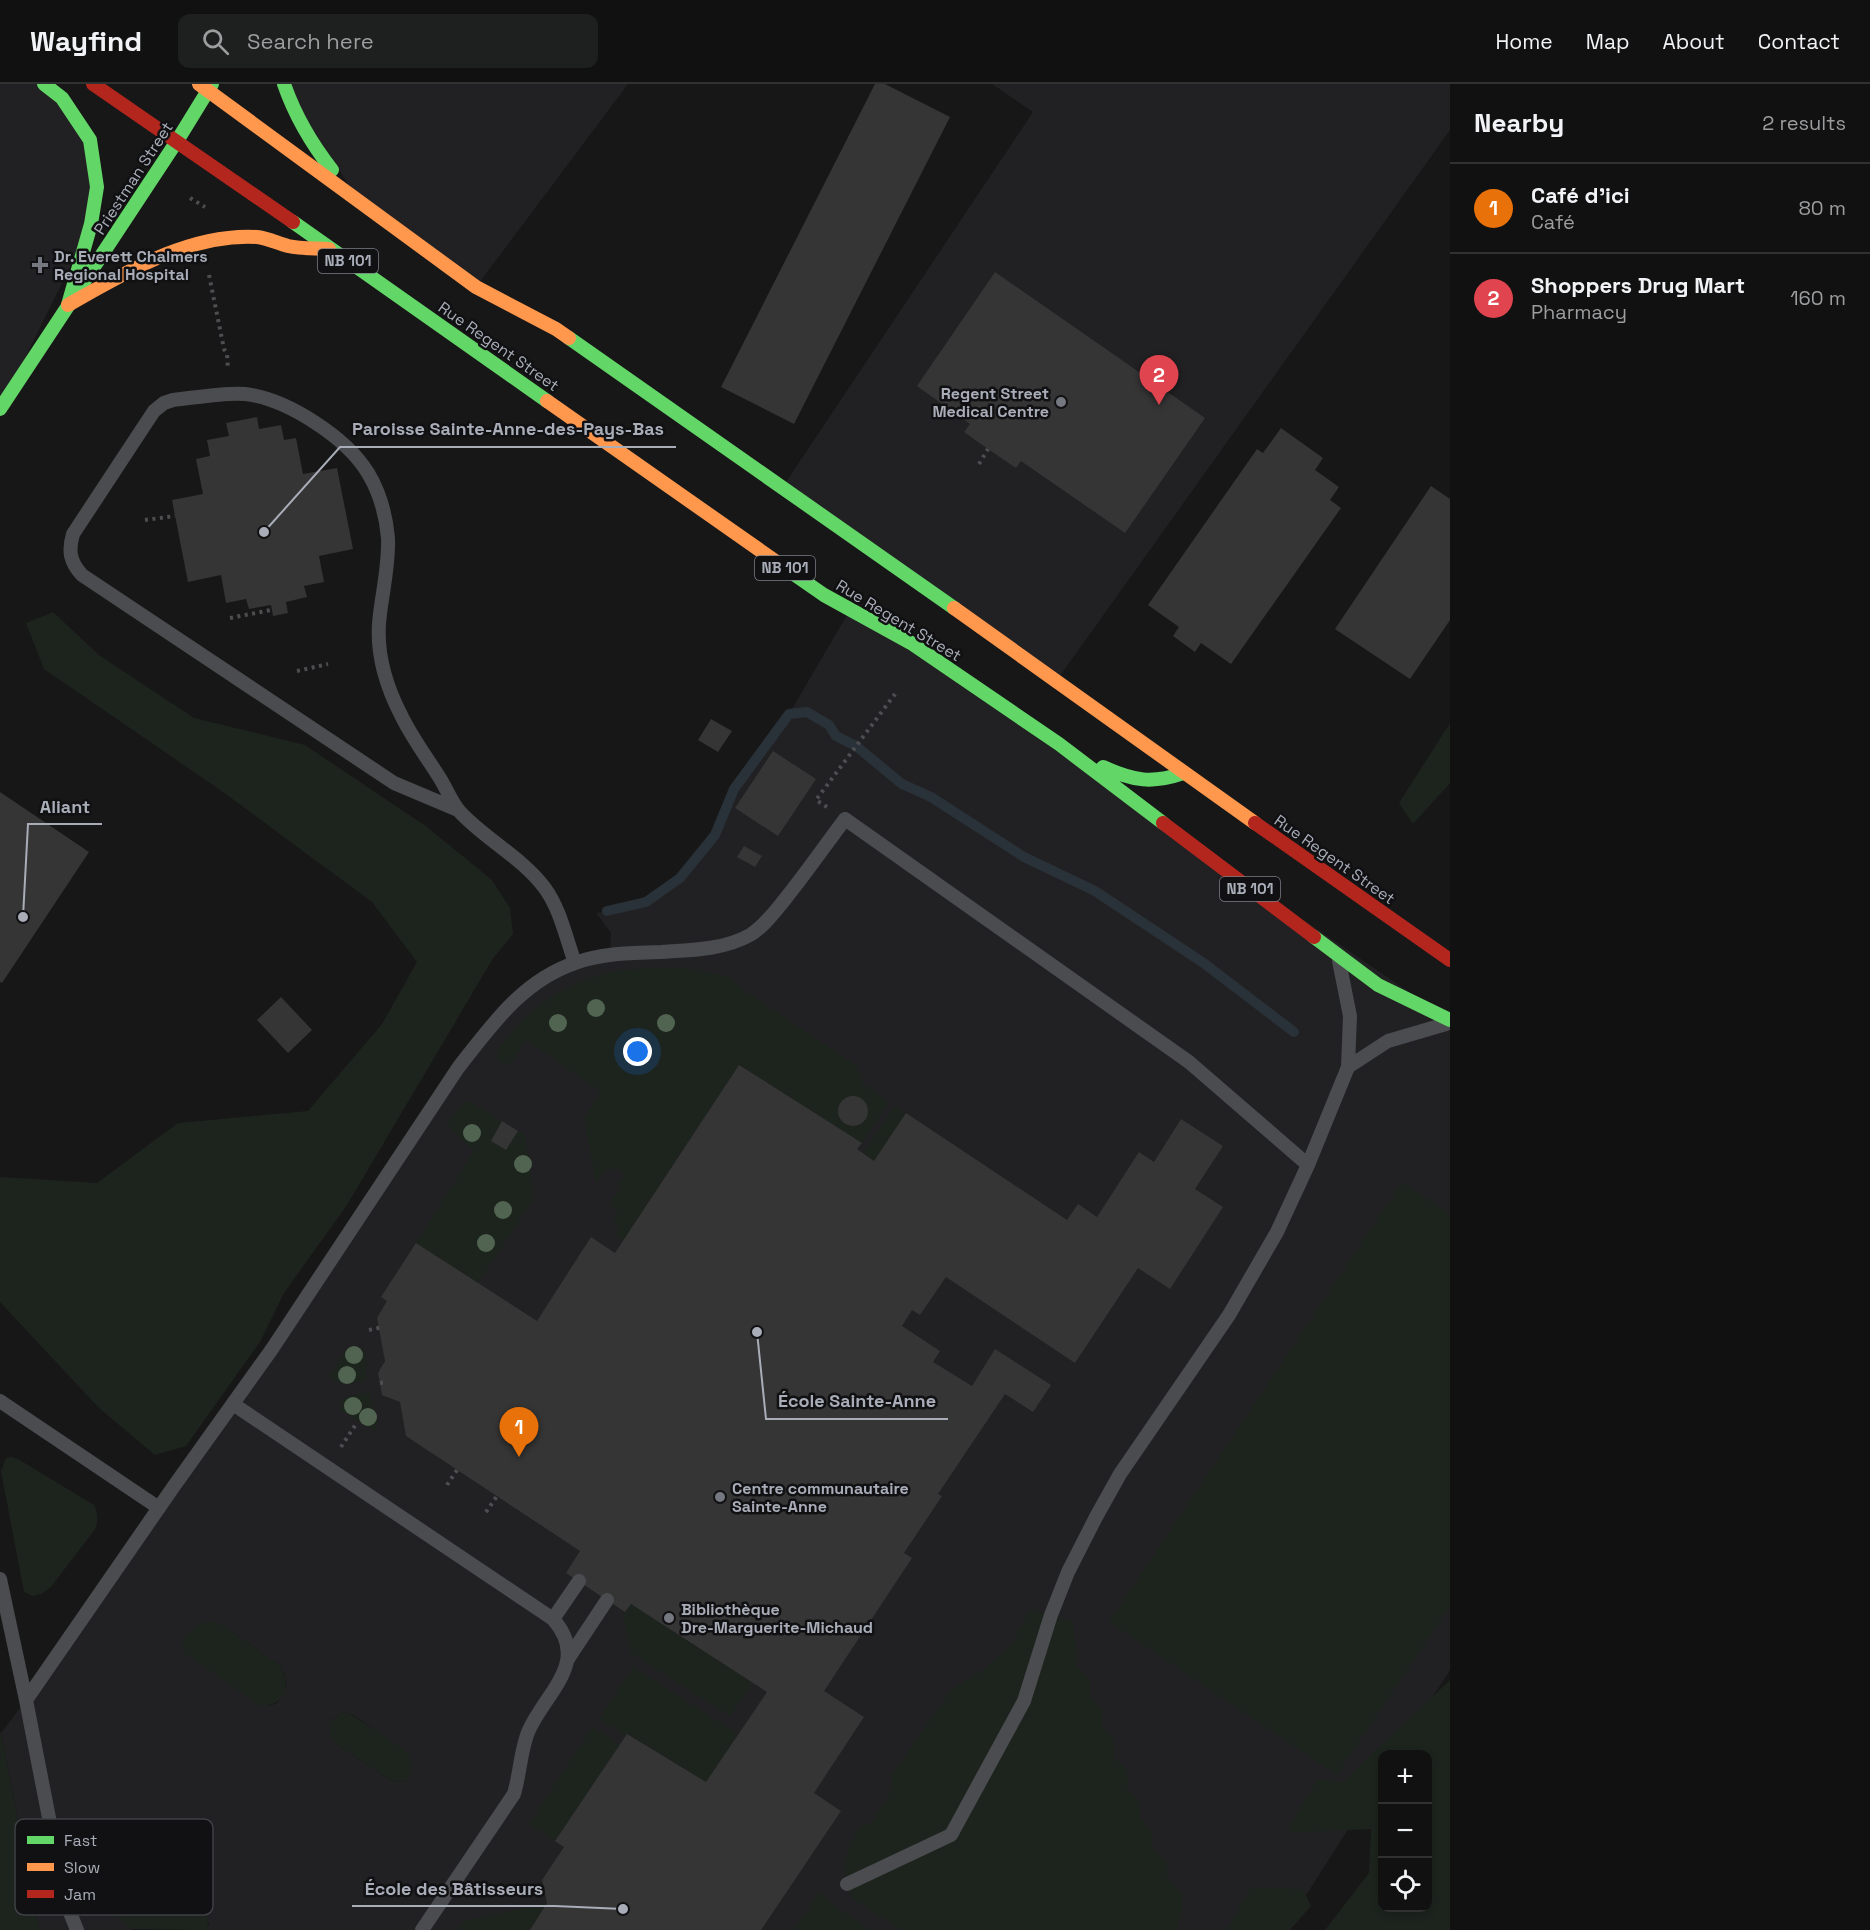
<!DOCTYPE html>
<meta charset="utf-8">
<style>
:root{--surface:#111;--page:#1e1f1f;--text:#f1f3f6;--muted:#9c9d9f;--line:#303131;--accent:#757880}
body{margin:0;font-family:"Space Grotesk",sans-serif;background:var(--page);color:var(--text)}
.controls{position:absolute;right:18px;bottom:18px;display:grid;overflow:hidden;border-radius:12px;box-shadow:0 3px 9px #0003}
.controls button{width:54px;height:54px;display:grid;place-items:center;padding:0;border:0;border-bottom:2px solid var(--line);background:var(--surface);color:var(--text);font:30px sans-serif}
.you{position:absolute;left:638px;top:968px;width:21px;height:21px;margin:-15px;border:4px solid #fff;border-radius:50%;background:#1a73e8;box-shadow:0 0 0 9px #1a73e833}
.badge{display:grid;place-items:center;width:39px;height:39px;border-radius:50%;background:var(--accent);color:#fff;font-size:20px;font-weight:700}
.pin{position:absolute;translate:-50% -50px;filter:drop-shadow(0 2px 3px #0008)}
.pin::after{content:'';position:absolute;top:32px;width:21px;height:18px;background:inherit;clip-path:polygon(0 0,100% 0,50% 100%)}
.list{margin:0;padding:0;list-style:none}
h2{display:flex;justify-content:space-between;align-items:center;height:78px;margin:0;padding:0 24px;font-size:26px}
h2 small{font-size:20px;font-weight:400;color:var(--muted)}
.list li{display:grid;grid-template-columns:39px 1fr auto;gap:18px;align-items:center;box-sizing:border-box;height:90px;padding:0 24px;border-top:2px solid var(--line)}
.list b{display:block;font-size:22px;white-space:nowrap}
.list p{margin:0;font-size:20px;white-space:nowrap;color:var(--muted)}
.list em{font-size:20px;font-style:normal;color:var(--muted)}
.icon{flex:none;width:33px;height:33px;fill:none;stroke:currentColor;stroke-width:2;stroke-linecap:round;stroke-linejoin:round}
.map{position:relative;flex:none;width:1450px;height:1846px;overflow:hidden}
header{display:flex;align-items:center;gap:36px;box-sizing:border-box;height:84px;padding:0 30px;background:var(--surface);border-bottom:2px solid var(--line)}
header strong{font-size:28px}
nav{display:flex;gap:33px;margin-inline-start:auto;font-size:21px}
.search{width:420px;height:54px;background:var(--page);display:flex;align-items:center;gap:15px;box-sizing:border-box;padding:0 21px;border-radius:12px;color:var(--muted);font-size:22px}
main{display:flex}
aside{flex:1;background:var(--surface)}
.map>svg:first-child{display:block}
.built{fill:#212123;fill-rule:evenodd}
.green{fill:#1d241e;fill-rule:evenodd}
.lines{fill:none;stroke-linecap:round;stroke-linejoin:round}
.stream{stroke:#2a3239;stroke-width:10}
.building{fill:#353536}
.path{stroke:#4d4e52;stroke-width:4;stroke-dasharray:3 4.5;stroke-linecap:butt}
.lane{stroke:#4b4c50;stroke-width:14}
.fast{stroke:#63d668;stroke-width:14}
.slow{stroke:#ff974d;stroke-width:14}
.jam{stroke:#b3261e;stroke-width:14}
.tree{fill:#506451}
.poi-dot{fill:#757880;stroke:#111113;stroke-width:2}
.labels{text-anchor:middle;stroke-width:5;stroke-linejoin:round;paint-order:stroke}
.shield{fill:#111113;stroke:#7b7e86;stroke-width:1.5}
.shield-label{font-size:15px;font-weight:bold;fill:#a8adb8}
.street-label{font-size:16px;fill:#a8adb8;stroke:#111113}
.poi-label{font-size:16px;font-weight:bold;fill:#a8adb8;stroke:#111113;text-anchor:start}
.key{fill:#111113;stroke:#3e4045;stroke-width:1.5}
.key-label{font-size:16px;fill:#a8adb8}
.leader{fill:none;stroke:#a8adb8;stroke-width:2}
.callout-dot{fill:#a8adb8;stroke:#111113;stroke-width:2}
.callout-label{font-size:18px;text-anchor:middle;font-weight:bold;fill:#a8adb8;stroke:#111113;stroke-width:5;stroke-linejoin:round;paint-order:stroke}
</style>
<header>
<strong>Wayfind</strong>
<div class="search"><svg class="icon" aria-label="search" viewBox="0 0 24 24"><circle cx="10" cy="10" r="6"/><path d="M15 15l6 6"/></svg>Search here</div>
<nav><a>Home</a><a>Map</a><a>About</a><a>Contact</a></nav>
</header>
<main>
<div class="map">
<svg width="1450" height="1846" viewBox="0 0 1450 1846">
<rect width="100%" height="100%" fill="#171717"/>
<path class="built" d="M0,0H44L90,56L91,140L0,325Z
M284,0H628L476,203L359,117Z
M992,0H1450V46L1057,596L782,404L1033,28Z
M850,526L1450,936V1586L1396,1670H1382V1692L1284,1846H207L209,1840L185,1803L96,1758L90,1756L81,1771L82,1781L97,1810L107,1823L133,1846H39L1,1649L26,1616L458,984L544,893L610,871L611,849L596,829L646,818L680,794L715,751L734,705L789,630ZM224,1542L279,1581L284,1589L286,1599L283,1609L277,1619L269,1622ZM345,1628L353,1631L407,1668L406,1697L398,1698L389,1695L335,1659L332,1636L338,1631Z"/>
<path class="green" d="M53,528L99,571L194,634L305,661L427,743L492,796L510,824L513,850L492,876L347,1121L284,1209L260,1258L186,1362L155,1371L99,1324L0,1218V1093L97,1099L178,1039L308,1027L382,940L417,878L372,818L223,708L44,585L26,539Z
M1450,639V699L1413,740L1399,719Z
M647,884H686L721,891L730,893L741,904L857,982L863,1000L889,1018L862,1059L739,981L623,1157L615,1151L620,1143L613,1138L618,1130L615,1128L617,1125L609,1120L621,1103L618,1101L625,1089L615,1083L609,1087L606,1085L596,1099L584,1034L601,1008L526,956L511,979L503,980L496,975C498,962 507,955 515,944C538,917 575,896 610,888C622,886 635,885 647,884Z
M465,1017L471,1018L502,1037L491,1057L506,1066L518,1047L524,1051L526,1056L533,1108L532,1117L478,1199L416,1159L474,1067L446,1040Z
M895,1022L906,1029L874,1077L863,1069Z
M1402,1098L1450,1130V1522L1337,1691L1109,1538Z
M352,1262L359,1263L365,1267L367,1282L365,1286L367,1296L343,1301L329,1292L346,1265Z
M369,1308L378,1340L376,1345L373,1346L339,1325L345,1313Z
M11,1373L18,1375L94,1421C98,1429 98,1435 96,1444L51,1503L43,1509L33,1512L24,1508L1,1387L6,1374Z
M631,1520L753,1599L730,1632L631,1569L622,1527L625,1528Z
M1030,1525L1073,1537C1073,1553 1079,1566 1076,1581C1089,1592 1093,1595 1089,1612C1102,1623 1105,1625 1101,1642C1115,1654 1116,1656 1114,1674C1128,1685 1130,1687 1127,1704C1139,1714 1142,1719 1140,1734C1150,1744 1154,1749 1152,1764C1165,1775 1169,1777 1167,1795C1191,1813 1182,1819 1177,1846H901L853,1815L847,1800L844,1781L848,1766L858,1744L872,1738L891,1708L893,1689L951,1606L984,1585L1012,1560Z
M213,1537L224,1542L279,1581C292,1599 285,1622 261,1622L184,1569C178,1550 196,1539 213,1537Z
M633,1583L738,1650L706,1698L628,1650L626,1652L599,1635Z
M1450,1596V1846H1325L1369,1789L1371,1745L1286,1749L1317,1695L1342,1698ZM1428,1670V1824H1382V1670Z
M345,1628L352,1631C363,1639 403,1662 408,1670C414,1680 412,1688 406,1697L398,1698L389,1695L335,1659C326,1646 329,1633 345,1628Z
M592,1643L620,1660L555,1757L529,1740Z
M0,1647L1,1649L39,1846H0Z
M90,1756L96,1758L185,1803C197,1813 212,1828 207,1846L132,1845C124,1838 114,1831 106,1823C95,1810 67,1767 90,1756Z
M1251,1803L1303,1805L1311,1822L1290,1846H1227Z
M820,1807L831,1819L870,1846H794Z
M547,1819L530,1846H458L464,1837Z"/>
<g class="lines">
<path class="stream" d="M607,827L646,818L680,794L715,751L734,705L789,630L807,628L829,641L836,652L856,662L902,700L931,713L1024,773L1095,807L1205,880L1294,948"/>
</g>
<path class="building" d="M875,0H885L950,33L794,340L721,303Z
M995,188L1205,334L1125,449L1021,377L1016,384L988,365L964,348L970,340L917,302Z
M257,333L259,345L281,341L284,356L296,354L303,390L337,384L353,465L319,472L324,498L304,502L307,513L286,518L288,529L273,532L271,521L249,525L246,515L226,519L221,491L188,498L172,416L203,410L196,375L210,372L207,356L229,352L226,339Z
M1281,344L1323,374L1315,386L1339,403L1330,416L1341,424L1231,580L1201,559L1195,568L1173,552L1179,543L1148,521L1257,365L1263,369Z
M1431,402L1450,415V536L1410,595L1335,545Z
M711,635L732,647L718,668L698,656Z
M773,667L816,695L778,752L735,724Z
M0,708L89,768L2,899L0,898Z
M744,762L762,772L755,783L737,773Z
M281,913L312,946L288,969L257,936Z
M739,981L862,1059L857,1065L874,1077L906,1029L1067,1136L1078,1120L1097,1133L1139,1068L1154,1078L1181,1035L1223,1062L1195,1105L1223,1123L1170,1205L1138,1184L1075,1279L946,1193L920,1231L912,1226L902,1242L940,1267L933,1278L972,1302L995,1265L1051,1301L1033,1328L1005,1310L938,1410L942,1412L904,1469L912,1474L824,1607L864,1633L814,1709L841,1727L761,1846H530L547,1819L542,1796L564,1763L555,1757L627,1650L706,1698L767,1608L631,1520L625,1528L566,1489L580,1467L406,1352L400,1318L382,1311L380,1299L378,1289L385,1277L377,1234L387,1217L381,1213L416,1159L537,1237L591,1153L615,1169Z
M838 1027a15 15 0 1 1 30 0a15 15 0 1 1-30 0Z
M502,1037L518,1047L506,1066L491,1057Z"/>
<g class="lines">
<path class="path" d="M190,114L205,123
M209,191L224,265L227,270L228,286
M979,380L988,365
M145,436L175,432
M230,534L271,526
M297,587L328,580
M827,723L816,716L895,610
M369,1246L383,1243
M380,1299L387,1298
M341,1363L356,1340
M447,1401L457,1386
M486,1428L497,1412"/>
<path class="lane" d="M458,726L394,699L82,491C70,478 68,467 73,450L154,327L164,319L173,316C194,314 225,308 245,310C287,315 346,353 368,389C380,409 386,431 388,454C389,480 383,505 380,530C375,565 385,600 401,631C412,654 428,675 441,696C447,706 452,719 460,728C485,755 521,773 544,803C560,824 566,854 575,879
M1348,983L1388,957L1446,940
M0,1317L159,1424
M233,1320L553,1535C591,1578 546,1608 529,1646C521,1663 520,1690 514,1710L422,1846
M0,1495L26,1616L65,1816L77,1846
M553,1535L579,1497
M568,1575L607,1516
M26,1616L174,1402L272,1265L458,984C491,942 522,897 575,879C602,869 632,869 661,868C691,866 723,866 750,851C762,844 773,830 782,819C804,792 824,763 845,735L1189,978L1308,1081
M847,1800L951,1751L1024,1617L1051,1531L1068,1488L1096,1433L1120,1390L1229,1231L1277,1148L1308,1081L1348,983L1350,932L1339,877"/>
<path class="fast" d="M44,0L62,14L90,56L97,103L91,140L68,221
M284,0C295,32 311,59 332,86
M293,138L547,317
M569,254L954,524
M0,325L177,57L212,0
M788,486L824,511L911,559L1059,660L1163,739
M1103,683C1134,697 1152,700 1184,689
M1314,853L1378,901L1450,936"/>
<path class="slow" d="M199,0L476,203L556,245L569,254
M68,221C125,189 189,149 257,153C267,154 277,159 288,162C301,165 315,164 329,165
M547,317L788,486
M954,524L1255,739"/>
<path class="jam" d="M93,0L293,138
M1163,739L1314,853
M1255,739L1450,876"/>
</g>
<g class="tree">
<circle cx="596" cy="924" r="9"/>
<circle cx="558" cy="939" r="9"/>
<circle cx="666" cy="939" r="9"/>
<circle cx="638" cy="962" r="9"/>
<circle cx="472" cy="1049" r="9"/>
<circle cx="523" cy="1080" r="9"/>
<circle cx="503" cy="1126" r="9"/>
<circle cx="486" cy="1159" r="9"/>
<circle cx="354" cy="1271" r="9"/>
<circle cx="347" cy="1291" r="9"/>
<circle cx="353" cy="1322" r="9"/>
<circle cx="368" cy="1333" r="9"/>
</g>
<g class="poi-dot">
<path d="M37 172h6v6h6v6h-6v6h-6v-6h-6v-6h6z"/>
<circle cx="1061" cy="318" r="6"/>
<circle cx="720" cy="1413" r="6"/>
<circle cx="669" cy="1534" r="6"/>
</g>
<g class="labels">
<g class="shield">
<rect x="318" y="165" width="60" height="24" rx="4.5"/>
<rect x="755" y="472" width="60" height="24" rx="4.5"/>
<rect x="1220" y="793" width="60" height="24" rx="4.5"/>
</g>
<g class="shield-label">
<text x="348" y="182">NB 101</text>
<text x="785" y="489">NB 101</text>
<text x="1250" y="810">NB 101</text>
</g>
<g class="street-label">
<text transform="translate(133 94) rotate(-57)" y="6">Priestman Street</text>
<text transform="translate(499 262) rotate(35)" y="6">Rue Regent Street</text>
<text transform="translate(899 536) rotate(31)" y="6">Rue Regent Street</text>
<text transform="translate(1335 775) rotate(35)" y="6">Rue Regent Street</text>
</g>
<g class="poi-label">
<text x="54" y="178">Dr. Everett Chalmers<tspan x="54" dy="18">Regional Hospital</tspan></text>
<text x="1049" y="315" text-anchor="end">Regent Street<tspan x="1049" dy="18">Medical Centre</tspan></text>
<text x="732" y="1410">Centre communautaire<tspan x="732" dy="18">Sainte-Anne</tspan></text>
<text x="681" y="1531">Bibliothèque<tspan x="681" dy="18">Dre-Marguerite-Michaud</tspan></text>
</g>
</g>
<rect x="15" y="1735" width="198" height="96" rx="9" class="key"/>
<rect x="27" y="1752" width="27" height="8" fill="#63d668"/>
<rect x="27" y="1779" width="27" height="8" fill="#ff974d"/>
<rect x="27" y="1806" width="27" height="8" fill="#b3261e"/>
<g class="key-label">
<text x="64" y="1762">Fast</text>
<text x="64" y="1789">Slow</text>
<text x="64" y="1816">Jam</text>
</g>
<path class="leader" d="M264 448L340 363H676M23 833L28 740H102M757 1248L766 1335H948M623 1825L555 1822H352"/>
<g class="callout-dot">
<circle cx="264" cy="448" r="6"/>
<circle cx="23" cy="833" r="6"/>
<circle cx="757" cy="1248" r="6"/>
<circle cx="623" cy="1825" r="6"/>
</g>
<g class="callout-label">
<text x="508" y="351">Paroisse Sainte-Anne-des-Pays-Bas</text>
<text x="65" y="729">Aliant</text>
<text x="857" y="1323">École Sainte-Anne</text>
<text x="454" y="1811">École des Bâtisseurs</text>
</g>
</svg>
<div class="controls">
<button>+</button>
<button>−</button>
<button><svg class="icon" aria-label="locate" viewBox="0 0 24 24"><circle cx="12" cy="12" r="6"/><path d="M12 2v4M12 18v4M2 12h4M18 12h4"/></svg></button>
</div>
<div class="you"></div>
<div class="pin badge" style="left:519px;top:1373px;background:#e8710a">1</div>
<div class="pin badge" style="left:1159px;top:321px;background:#e0444e">2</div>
</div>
<aside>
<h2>Nearby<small>2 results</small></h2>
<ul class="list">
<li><span class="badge" style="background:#e8710a">1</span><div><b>Café d'ici</b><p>Café</p></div><em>80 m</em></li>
<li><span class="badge" style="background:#e0444e">2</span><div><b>Shoppers Drug Mart</b><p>Pharmacy</p></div><em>160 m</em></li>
</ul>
</aside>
</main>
